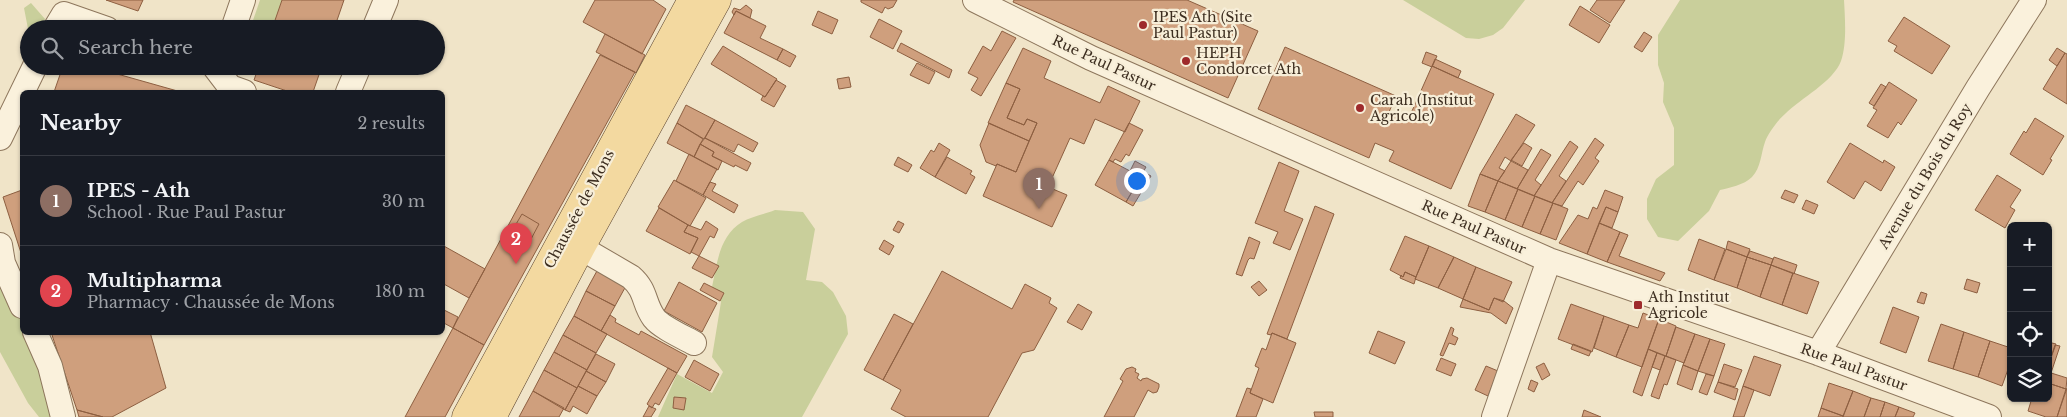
<!DOCTYPE html>
<meta charset="utf-8">
<style>
:root{--surface:#171b24;--page:#20242c;--text:#f1f3f6;--muted:#9ea1a6;--line:#363941;--accent:#8c9099}
body{margin:0;font-family:"Libre Baskerville",serif;background:var(--page);color:var(--text)}
.controls{position:absolute;right:15px;bottom:15px;display:grid;overflow:hidden;border-radius:8px;box-shadow:0 1px 4px #0004}
.controls button{width:45px;height:45px;display:grid;place-items:center;padding:0;border:0;border-bottom:1px solid var(--line);background:var(--surface);color:var(--text);font:25px sans-serif}
.you{position:absolute;left:1136px;top:180px;width:18px;height:18px;margin:-12px;border:4px solid #fff;border-radius:50%;background:#1a73e8;box-shadow:0 0 0 8px #1a73e833}
.badge{display:grid;place-items:center;width:32px;height:32px;border-radius:50%;background:var(--accent);color:#fff;font-size:16px;font-weight:700}
.pin{position:absolute;translate:-50% -41px;filter:drop-shadow(0 1px 2px #0008)}
.pin::after{content:'';position:absolute;top:26px;width:18px;height:15px;background:inherit;clip-path:polygon(0 0,100% 0,50% 100%)}
.list{margin:0;padding:0;list-style:none}
h2{display:flex;justify-content:space-between;align-items:center;height:65px;margin:0;padding:0 20px;font-size:21px}
h2 small{font-size:16px;font-weight:400;color:var(--muted)}
.list li{display:grid;grid-template-columns:32px 1fr auto;gap:15px;align-items:center;box-sizing:border-box;height:90px;padding:0 20px;border-top:1px solid var(--line)}
.list b{display:block;font-size:19px;white-space:nowrap}
.list p{margin:0;font-size:16px;white-space:nowrap;color:var(--muted)}
.list em{font-size:16px;font-style:normal;color:var(--muted)}
.icon{flex:none;width:28px;height:28px;fill:none;stroke:currentColor;stroke-width:2;stroke-linecap:round;stroke-linejoin:round}
.map{position:relative;flex:none;width:2067px;height:417px;overflow:hidden}
.search{position:absolute;background:var(--surface);box-shadow:0 1px 4px #0004;left:20px;top:20px;width:425px;height:55px;display:flex;align-items:center;gap:12px;box-sizing:border-box;padding:0 18px;border-radius:28px;color:var(--muted);font-size:19px}
.panel{position:absolute;background:var(--surface);box-shadow:0 1px 4px #0004;left:20px;top:90px;width:425px;height:245px;border-radius:8px}
.map>svg:first-child{display:block}
.green{fill:#c9cf9b}
.building{fill:#cf9f7d;stroke:#8d5f41}
.lines{fill:none;stroke-linecap:round;stroke-linejoin:round}
.minor-casing{stroke:#8d765c;stroke-width:26}
.major-casing{stroke:#5b4430;stroke-width:29}
.minor{stroke:#faf1dc;stroke-width:24}
.major{stroke:#f3d9a0;stroke-width:28}
.poi-dot{fill:#9e2a2b;stroke:#f7eed8;stroke-width:2}
.labels{text-anchor:middle;stroke-width:4.5;stroke-linejoin:round;paint-order:stroke}
.poi-label{font-size:14px;fill:#3d2e20;stroke:#f7eed8;text-anchor:start}
.street-label{font-size:14px;fill:#3d2e20;stroke:#f7eed8}
</style>
<div class="map">
<svg width="2067" height="417" viewBox="0 0 2067 417">
<rect width="100%" height="100%" fill="#f0e4c8"/>
<path class="green" d="M260,0H282L272,29H250Z
M1403,0H1525L1503,28L1493,35L1479,39L1466,38Z
M1680,0H1844C1845,18 1847,44 1841,61C1833,82 1801,98 1785,114C1778,120 1768,133 1765,142C1761,153 1761,168 1752,177C1744,185 1729,188 1720,190L1709,211L1678,241L1658,237L1647,219V199L1656,179L1674,165V128L1663,102L1664,83L1658,65V35Z
M31,3L45,19L40,29H29V34L24,8Z
M775,210L803,212L815,229L806,280L822,282L833,292L846,316L848,334L802,417H658L677,374L712,393L723,372L712,357L721,302L712,287C717,264 719,236 742,222C751,217 765,214 775,210Z
M0,245L22,306V332L35,333L61,417H39L28,403L0,352Z"/>
<path class="building" d="M106,0H143L138,11Z
M282,0H344L334,29H272Z
M595,0H653L666,9L642,54L583,22Z
M861,0H897L893,7L888,9L885,7L882,13L861,2Z
M1014,0H1187L1258,31L1228,98L1013,2Z
M1597,0H1625L1610,23L1590,10Z
M746,5L752,10L750,18L736,11L734,15L732,12L734,8L740,10Z
M1580,6L1610,25L1599,43L1569,25Z
M736,11L766,26L760,38L783,49L777,60L724,33Z
M818,11L838,20L832,34L812,25Z
M1904,17L1950,46L1932,74L1894,51L1897,46L1888,41Z
M879,19L902,31L893,49L870,37Z
M1002,31L1016,38L981,96L971,90L978,78L968,73L983,46L991,51Z
M1644,32L1652,37L1642,52L1634,47Z
M605,34L645,55L636,73L596,52Z
M901,43L952,70L949,78L897,51Z
M723,46L777,79L765,97L711,64Z
M1285,47L1396,96L1389,112L1408,120L1432,66L1494,94L1451,189L1389,161L1394,151L1375,143L1369,158L1258,109Z
M1023,48L1051,61L1044,78L1100,103L1108,86L1140,101L1125,132L1095,119L1084,144L1070,138L1048,187L1067,195L1052,227L983,196L997,164L1016,172L1037,123L1027,119L1024,125L1007,118L1020,89L1006,83Z
M2057,48L2065,53L2057,66L2049,60Z
M783,49L796,56L790,67L777,60Z
M1426,52L1437,56L1432,67L1422,63Z
M2065,53L2067,54V104L2043,89Z
M600,55L635,72L484,345L453,328Z
M1435,59L1461,71L1458,78L1432,66Z
M917,63L935,72L929,84L910,75Z
M63,66H89L181,92H54Z
M259,66H322L313,92H290L254,80Z
M849,77L851,87L839,89L837,79Z
M776,80L786,86L774,107L761,100L763,96L765,97Z
M1889,82L1917,100L1901,125L1898,122L1888,138L1867,126L1877,110L1873,108Z
M1006,83L1020,89L1007,118L1024,125L1027,119L1037,123L1029,141L988,123Z
M1881,84L1886,87L1874,106L1869,103Z
M686,105L715,120L704,139L677,123Z
M1516,114L1535,125L1511,161L1505,157L1499,168L1505,171L1498,181L1480,174Z
M2035,118L2064,136L2050,159L2052,160L2043,175L2010,154L2024,131L2026,133Z
M715,120L758,143L753,152L738,144L734,152L705,138Z
M677,123L703,139L694,157L667,143Z
M989,123L1029,141L1016,172L997,164L996,166L986,162L980,145Z
M1129,123L1143,130L1129,156L1126,154L1121,162L1115,159L1113,162L1109,160Z
M705,138L751,163L747,171L735,165L734,167L712,156L714,152L700,144Z
M1595,138L1604,145L1595,158L1599,161L1583,185L1578,181L1562,206L1552,203Z
M1570,141L1578,147L1559,176L1566,181L1552,203L1534,196Z
M939,143L950,150L935,177L920,168L931,150L934,152Z
M1524,143L1532,148L1522,166L1511,160Z
M1850,143L1883,163L1884,160L1895,167L1881,191L1865,181L1854,199L1827,182Z
M700,144L714,152L712,156L722,161L718,170L694,157Z
M1541,149L1551,155L1535,180L1541,185L1534,196L1517,189Z
M689,154L717,169L703,195L676,181Z
M898,157L912,165L908,172L894,165Z
M947,157L972,171L970,174L975,177L966,194L935,177Z
M1109,160L1130,171L1135,161L1146,167L1126,202L1095,185Z
M1511,161L1528,170L1517,189L1498,181Z
M1279,162L1299,171L1284,211L1303,219L1290,250L1273,243L1278,232L1255,223Z
M1144,172L1151,176L1133,206L1126,202Z
M1480,174L1498,181L1485,212L1468,206Z
M1997,175L2021,190L2010,207L2015,210L2005,228L1975,210Z
M674,180L706,198L690,226L658,207Z
M1498,181L1518,189L1505,220L1485,212Z
M710,182L716,184L712,191L738,205L734,213L703,195Z
M22,188V256L3,197L22,190Z
M1518,189L1535,196L1522,227L1505,220Z
M1605,190L1623,197L1618,212L1606,207L1587,254L1559,243L1578,215L1588,219L1593,207L1597,209Z
M1785,190L1798,195L1794,203L1781,198Z
M1535,196L1553,203L1540,234L1522,227Z
M1806,200L1818,205L1814,214L1802,209Z
M1553,203L1568,209L1556,240L1540,234Z
M1315,206L1334,214L1287,339L1272,333L1271,335L1267,334Z
M1606,207L1618,212L1612,228L1599,223Z
M659,208L688,225L684,232L698,238L690,254L646,231Z
M522,214L539,224L530,241L512,231Z
M706,221L718,229L714,238L710,236L699,256L691,252L698,238L684,232L688,225L701,230Z
M898,221L904,224L899,233L893,230Z
M1599,223L1620,232L1607,262L1587,254Z
M1620,232L1628,235L1619,256L1665,273L1660,281L1607,262Z
M1405,236L1429,246L1416,277L1405,272L1403,277L1390,270Z
M1249,237L1260,242L1254,259L1250,258L1248,260L1242,276L1236,274Z
M1699,239L1725,249L1714,280L1688,270Z
M884,240L894,246L889,255L879,249Z
M1728,241L1750,249L1747,257L1726,249Z
M442,245L485,269L469,298L442,283Z
M1429,246L1454,257L1438,288L1415,279Z
M1726,249L1747,257L1737,288L1714,280Z
M1750,251L1773,259L1771,265L1747,257Z
M699,256L719,266L712,278L692,268Z
M1454,257L1476,267L1463,299L1438,288Z
M1747,257L1771,265L1760,297L1737,288Z
M1774,257L1797,265L1794,274L1771,265Z
M1771,265L1793,273L1782,305L1760,297Z
M1476,267L1512,282L1503,302L1494,298L1489,310L1463,299Z
M598,269L627,284L615,306L586,291Z
M942,271L1012,309L1025,284L1051,298L1049,303L1057,308L1034,350L1022,353L988,417H906L891,409L901,390L883,380Z
M1405,272L1416,277L1414,284L1400,278L1401,275L1403,277Z
M1793,273L1819,282L1807,314L1782,305Z
M1967,279L1980,283L1977,293L1964,289Z
M1259,281L1267,290L1259,296L1251,287Z
M679,282L717,303L702,332L664,311Z
M704,283L724,293L720,301L700,290Z
M586,291L615,306L601,331L574,316Z
M1921,292L1927,294L1924,304L1917,302Z
M1494,298L1504,301L1513,308L1506,324L1491,313L1460,307L1463,299L1489,310Z
M1078,304L1092,312L1082,330L1067,322Z
M1571,304L1604,316L1592,352L1558,339Z
M1893,307L1919,317L1906,353L1880,343Z
M442,309L458,317L453,328L442,322Z
M1643,313L1659,319L1642,367L1616,357L1629,325L1638,328Z
M894,314L913,324L883,380L864,370Z
M610,315L616,319L615,322L639,335L641,331L687,356L677,373L601,331Z
M574,316L607,334L596,353L563,335Z
M1604,316L1629,325L1616,357L1594,348Z
M1659,319L1676,326L1666,356L1648,349Z
M1941,324L1964,332L1953,369L1928,361Z
M1451,327L1454,329L1452,335L1458,338L1455,345L1449,343L1443,356L1440,355Z
M1676,327L1695,334L1684,363L1666,356Z
M453,328L484,345L445,417H405Z
M1378,331L1405,342L1395,364L1369,353Z
M51,332H150L166,388L112,417H103L77,410Z
M1964,332L1990,341L1978,377L1953,369Z
M1272,333L1296,343L1273,403L1250,393L1259,368L1255,366L1262,348L1266,350Z
M1695,334L1710,339L1698,371L1683,365Z
M563,335L596,353L587,370L554,352Z
M1710,339L1725,344L1714,376L1698,371Z
M1990,341L2011,348V361L2002,386L1978,377Z
M2048,342L2056,344L2048,366Z
M1573,344L1591,351L1589,356L1571,349Z
M2055,345L2060,346L2051,373L2048,372V366Z
M1648,349L1657,353L1642,396L1633,392Z
M554,352L587,370L577,388L544,370Z
M1657,353L1665,356L1660,370L1652,367Z
M596,354L615,364L606,382L586,371Z
M1665,356L1676,360L1667,385L1664,384L1659,399L1651,396Z
M1754,356L1781,365L1770,396L1743,386Z
M1441,358L1456,364L1451,376L1436,370Z
M694,360L719,374L710,391L685,377Z
M1544,363L1550,375L1542,380L1536,367Z
M1724,364L1742,370L1735,387L1718,382Z
M1683,365L1698,371L1692,390L1677,384Z
M1486,366L1498,371L1488,396L1475,390Z
M1132,367L1136,369L1135,372L1139,374L1137,378L1141,381L1142,379L1147,378L1159,384V387L1157,392L1153,393L1148,390L1134,417H1104L1123,381L1120,379L1126,369Z
M668,368L677,373L659,405L655,403L652,408L647,404Z
M544,370L577,388L565,410L533,391Z
M586,371L606,382L597,396L578,386Z
M2048,372L2067,378L2066,389L2048,383Z
M1706,374L1714,376L1707,395L1699,392Z
M1531,380L1538,383L1534,392L1528,389Z
M1718,382L1738,389L1735,400L1714,392Z
M1829,383L1853,391L1843,416L1821,408Z
M2048,383L2066,389L2057,417H2046L2028,411L2032,398H2048Z
M578,386L597,396L587,414L573,406L570,412L565,410Z
M1743,386L1754,390L1744,417H1733Z
M1247,388L1251,389L1250,393L1263,399L1256,417H1236Z
M2067,388V417H2057Z
M533,391L564,408L559,417H519Z
M1853,391L1871,398L1864,417H1843Z
M674,397L686,398L684,410L673,408Z
M1871,398L1885,402L1880,417H1864Z
M1885,402L1899,407L1895,417H1880Z
M649,406L656,409L651,417H643Z
M1899,407L1915,413L1913,417H1895Z
M1821,408L1843,416V417H1818Z
M77,410L103,417H79Z
M1584,410L1601,417H1582Z
M1314,412H1333V417H1315Z"/>
<g class="lines">
<g class="minor-casing">
<path id="minor" d="M975,0L1091,58L1549,260L1818,353L1989,417
M55,29L64,14L107,29
M233,29L243,0
M374,29L386,0
M214,66L230,87L244,92
M348,92L359,66
M0,138L35,66
M564,238L631,277C647,291 643,303 654,318C661,327 683,337 694,343
M0,245L3,263L22,306
M35,332L50,366L63,417
M1818,353L1978,88L2034,0
M1494,417L1549,260"/>
</g>
<g class="major-casing">
<path id="major" d="M466,417L692,0
M492,417L581,247L717,0"/>
</g>
<use href="#minor" class="minor"/>
<use href="#major" class="major"/>
</g>
<g class="poi-dot">
<circle cx="1143" cy="25" r="5"/>
<circle cx="1186" cy="61" r="5"/>
<circle cx="1360" cy="108" r="5"/>
<rect x="1633" y="300" width="10" height="10" rx="2.5"/>
</g>
<g class="labels">
<g class="poi-label">
<text x="1153" y="22">IPES Ath (Site<tspan x="1153" dy="16">Paul Pastur)</tspan></text>
<text x="1196" y="58">HEPH<tspan x="1196" dy="16">Condorcet Ath</tspan></text>
<text x="1370" y="105">Carah (Institut<tspan x="1370" dy="16">Agricole)</tspan></text>
<text x="1648" y="302">Ath Institut<tspan x="1648" dy="16">Agricole</tspan></text>
</g>
<g class="street-label">
<text transform="translate(1104 63) rotate(25)" y="5">Rue Paul Pastur</text>
<text transform="translate(1925 176) rotate(-59)" y="5">Avenue du Bois du Roy</text>
<text transform="translate(579 209) rotate(-62)" y="5">Chaussée de Mons</text>
<text transform="translate(1474 227) rotate(24)" y="5">Rue Paul Pastur</text>
<text transform="translate(1854 367) rotate(20)" y="5">Rue Paul Pastur</text>
</g>
</g>
</svg>
<div class="controls">
<button>+</button>
<button>−</button>
<button><svg class="icon" aria-label="locate" viewBox="0 0 24 24"><circle cx="12" cy="12" r="6"/><path d="M12 2v4M12 18v4M2 12h4M18 12h4"/></svg></button>
<button><svg class="icon" aria-label="layers" viewBox="0 0 24 24"><path d="M12 4l9 5-9 5-9-5zM3 14l9 5 9-5"/></svg></button>
</div>
<div class="you"></div>
<div class="pin badge" style="left:1039px;top:209px;background:#8d6e63">1</div>
<div class="pin badge" style="left:516px;top:264px;background:#e0444e">2</div>
<div class="search"><svg class="icon" aria-label="search" viewBox="0 0 24 24"><circle cx="10" cy="10" r="6"/><path d="M15 15l6 6"/></svg>Search here</div>
<section class="panel">
<h2>Nearby<small>2 results</small></h2>
<ul class="list">
<li><span class="badge" style="background:#8d6e63">1</span><div><b>IPES - Ath</b><p>School · Rue Paul Pastur</p></div><em>30 m</em></li>
<li><span class="badge" style="background:#e0444e">2</span><div><b>Multipharma</b><p>Pharmacy · Chaussée de Mons</p></div><em>180 m</em></li>
</ul>
</section>
</div>
